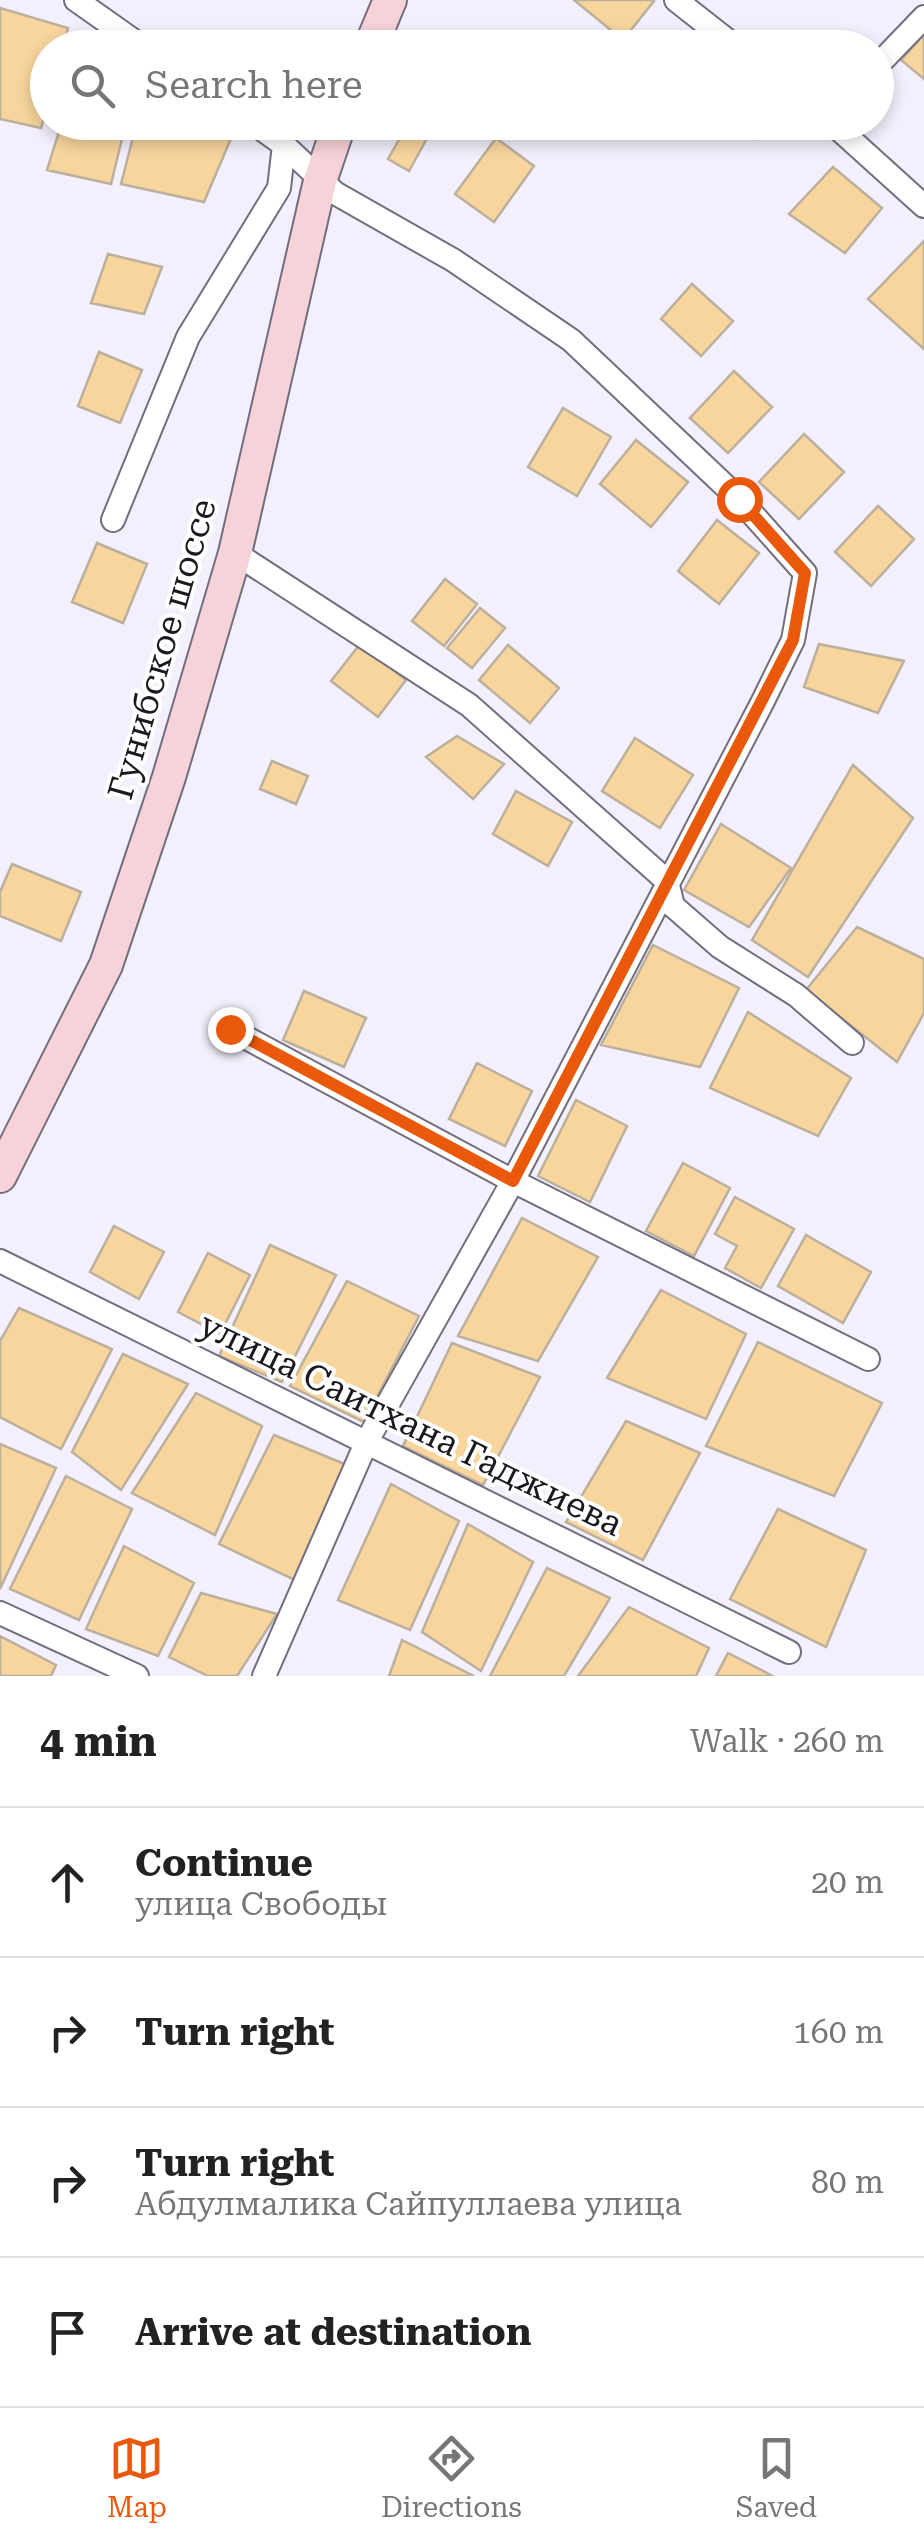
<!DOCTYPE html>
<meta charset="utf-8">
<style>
:root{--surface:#fff;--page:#f6f6f6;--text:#222;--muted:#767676;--line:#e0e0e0;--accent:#ea580c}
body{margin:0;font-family:"Roboto Serif",serif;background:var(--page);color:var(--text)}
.stop{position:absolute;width:30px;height:30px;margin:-22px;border:8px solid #ea580c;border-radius:50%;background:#fff}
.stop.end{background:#ea580c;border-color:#fff;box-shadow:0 2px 10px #0008}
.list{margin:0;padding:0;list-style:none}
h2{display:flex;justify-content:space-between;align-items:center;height:130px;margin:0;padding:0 40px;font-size:42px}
h2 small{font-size:32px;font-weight:400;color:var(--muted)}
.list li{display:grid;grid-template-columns:65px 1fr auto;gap:30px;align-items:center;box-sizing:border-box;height:150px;padding:0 40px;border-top:2px solid var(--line)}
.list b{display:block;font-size:38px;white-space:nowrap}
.list p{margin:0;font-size:32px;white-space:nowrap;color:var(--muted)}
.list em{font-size:32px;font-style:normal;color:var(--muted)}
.icon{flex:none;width:55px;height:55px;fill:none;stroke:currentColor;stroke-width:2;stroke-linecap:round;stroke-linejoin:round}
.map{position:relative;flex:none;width:924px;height:1676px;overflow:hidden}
.search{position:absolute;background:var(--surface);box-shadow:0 5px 15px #0003;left:30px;right:30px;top:30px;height:110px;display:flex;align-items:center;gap:25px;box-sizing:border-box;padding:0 35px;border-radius:55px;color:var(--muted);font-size:38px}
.sheet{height:730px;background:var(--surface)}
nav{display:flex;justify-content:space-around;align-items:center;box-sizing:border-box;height:140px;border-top:2px solid var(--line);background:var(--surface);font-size:28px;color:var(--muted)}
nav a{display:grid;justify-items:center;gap:5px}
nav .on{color:var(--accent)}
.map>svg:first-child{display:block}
.building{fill:#f8d59d;stroke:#bbaf9d;stroke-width:2.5}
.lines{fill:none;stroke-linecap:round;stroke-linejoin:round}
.minor-casing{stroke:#736d80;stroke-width:26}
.secondary-casing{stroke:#736d80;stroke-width:36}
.minor{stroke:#fff;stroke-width:22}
.secondary{stroke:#f6d3d8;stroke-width:32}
.route{stroke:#ea580c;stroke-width:12}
.labels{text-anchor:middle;stroke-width:8;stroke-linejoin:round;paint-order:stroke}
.street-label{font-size:35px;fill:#1b1920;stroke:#fff}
</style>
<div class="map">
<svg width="924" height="1676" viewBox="0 0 924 1676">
<rect width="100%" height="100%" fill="#f3effc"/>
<path class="building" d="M574,0H653L654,1L623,40Z
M0,8L68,28L63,48H48V105L41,128L0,119Z
M924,35V79L901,60Z
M62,122H126L111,184L47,170Z
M137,122H223L235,129L204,202L121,184Z
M409,122H436L409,171L388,159Z
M734,122H769L756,139Z
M496,138L534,166L494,222L455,194Z
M833,167L882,208L845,253L789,214Z
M924,241V349L868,299Z
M108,254L162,267L144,314L91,303Z
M692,284L733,321L701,356L661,319Z
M99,352L142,370L120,423L78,406Z
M734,371L772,407L728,453L690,418Z
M563,408L611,437L577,496L528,467Z
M804,434L844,472L799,519L759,482Z
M636,440L688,482L651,527L600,484Z
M878,506L914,539L871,586L835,552Z
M717,520L759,553L719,604L678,571Z
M97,543L147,564L123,623L72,602Z
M445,579L477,604L444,646L412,621Z
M480,608L505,628L472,668L447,648Z
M360,644L406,680L378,717L331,681Z
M819,644L904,661L878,713L804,687Z
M508,645L559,688L530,723L479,680Z
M457,736L504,764L473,799L426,757Z
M635,738L693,775L660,828L602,791Z
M272,761L308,776L296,804L260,789Z
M853,765L913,818L808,977L752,940Z
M516,791L572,822L548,866L493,834Z
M721,824L791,868L749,927L684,890Z
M12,864L81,892L61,941L0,916V892Z
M857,927L924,959V1013L897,1062L806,990Z
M653,945L739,988L700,1067L601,1045Z
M304,991L366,1018L344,1067L283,1040Z
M748,1012L851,1078L818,1136L710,1088Z
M477,1063L532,1091L505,1146L449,1119Z
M576,1100L627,1126L590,1202L538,1176Z
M683,1163L730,1188L694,1256L646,1231Z
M735,1197L794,1229L761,1288L725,1268L737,1246L715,1234Z
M522,1218L598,1257L538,1361L458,1336Z
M114,1226L164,1252L139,1299L90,1272Z
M806,1235L871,1272L843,1323L778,1286Z
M270,1245L336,1275L282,1382L219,1356Z
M208,1253L250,1275L220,1334L178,1312Z
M347,1281L419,1316L364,1422L290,1386Z
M661,1290L746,1334L706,1419L607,1378Z
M19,1308L112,1349L61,1449L0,1417V1341Z
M758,1342L882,1403L834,1496L706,1446Z
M452,1343L540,1377L483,1485L403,1446Z
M123,1354L188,1384L121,1490L72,1452Z
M196,1393L262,1426L215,1535L132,1493Z
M626,1421L700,1453L643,1560L566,1522Z
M274,1435L347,1465L297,1581L219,1544Z
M0,1444L56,1468L0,1589Z
M66,1476L132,1509L79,1620L10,1589Z
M391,1484L459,1521L410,1630L338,1600Z
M778,1509L866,1550L826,1647L730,1599Z
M468,1524L533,1562L481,1671L422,1632Z
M124,1546L194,1583L158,1656L86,1629Z
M547,1568L610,1598L564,1676H490Z
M201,1593L277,1614L237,1676H208L169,1657Z
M629,1607L709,1648L696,1676H578Z
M0,1636L56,1665L51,1676H0Z
M402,1640L474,1676H389Z
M728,1653L773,1676H716Z"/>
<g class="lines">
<g class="minor-casing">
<path id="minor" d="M76,0L144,48
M676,0L737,48
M876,67L924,17
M252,122L284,145L335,193L453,260L571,340L739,499L805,573L793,640L762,703L513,1181L367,1441L264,1676
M831,122L924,206
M113,520L188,337L279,188L284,145
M235,553L469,705L667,881L673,906L720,947L796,995L852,1043
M230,1029L513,1181L868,1359
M0,1261L789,1652
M0,1613L137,1676"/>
</g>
<g class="secondary-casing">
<path id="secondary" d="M370,48L390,0
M0,1176L106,965L169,777L235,553L320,181L340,122"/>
</g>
<use href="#minor" class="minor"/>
<use href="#secondary" class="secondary"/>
</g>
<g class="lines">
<path class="route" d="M230,1029L513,1181L793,640L805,573L739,499"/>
</g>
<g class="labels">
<g class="street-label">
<text transform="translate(162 649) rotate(-74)" y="12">Гунибское шоссе</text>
<text transform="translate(411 1424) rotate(26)" y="12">улица Саитхана Гаджиева</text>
</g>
</g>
</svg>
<div class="stop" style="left:739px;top:499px"></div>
<div class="stop end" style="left:230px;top:1029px"></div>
<div class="search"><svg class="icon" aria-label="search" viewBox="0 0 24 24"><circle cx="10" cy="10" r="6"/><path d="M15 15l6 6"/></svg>Search here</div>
</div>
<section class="sheet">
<h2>4 min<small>Walk · 260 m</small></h2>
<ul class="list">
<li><svg class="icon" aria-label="ahead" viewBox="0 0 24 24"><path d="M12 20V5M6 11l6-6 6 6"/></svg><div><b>Continue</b><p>улица Свободы</p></div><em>20 m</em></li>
<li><svg class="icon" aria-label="right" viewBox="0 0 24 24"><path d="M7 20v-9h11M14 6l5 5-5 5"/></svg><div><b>Turn right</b></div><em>160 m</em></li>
<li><svg class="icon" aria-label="right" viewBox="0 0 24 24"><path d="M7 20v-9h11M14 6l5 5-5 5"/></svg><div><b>Turn right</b><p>Абдулмалика Сайпуллаева улица</p></div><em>80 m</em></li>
<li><svg class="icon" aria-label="arrive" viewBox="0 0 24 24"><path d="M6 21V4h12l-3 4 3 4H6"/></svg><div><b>Arrive at destination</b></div></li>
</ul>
</section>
<nav>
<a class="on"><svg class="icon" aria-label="map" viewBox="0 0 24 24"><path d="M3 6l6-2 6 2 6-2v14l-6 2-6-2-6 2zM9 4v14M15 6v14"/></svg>Map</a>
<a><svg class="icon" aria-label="directions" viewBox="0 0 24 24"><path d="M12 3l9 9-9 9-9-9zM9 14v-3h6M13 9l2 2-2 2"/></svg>Directions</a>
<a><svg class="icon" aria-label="saved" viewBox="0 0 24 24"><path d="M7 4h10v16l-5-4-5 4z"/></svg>Saved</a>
</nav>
